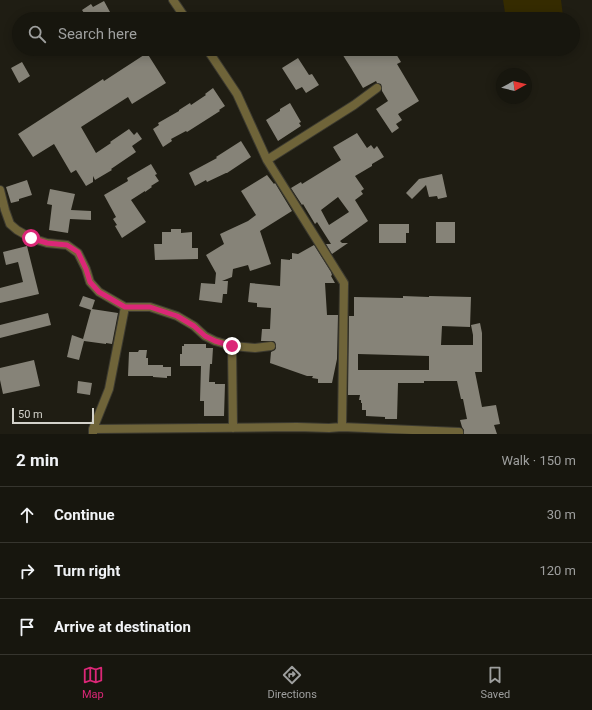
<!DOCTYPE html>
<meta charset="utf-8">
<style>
:root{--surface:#17160e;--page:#24231c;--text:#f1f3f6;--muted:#9e9f9e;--line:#36352e;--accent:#db2777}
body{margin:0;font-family:Roboto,sans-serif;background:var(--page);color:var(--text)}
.compass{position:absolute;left:496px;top:68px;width:36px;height:36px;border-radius:50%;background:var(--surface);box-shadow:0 2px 10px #0003;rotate:82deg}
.scale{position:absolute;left:12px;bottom:10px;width:82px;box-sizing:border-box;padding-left:4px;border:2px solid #d3d2cb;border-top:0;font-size:11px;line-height:14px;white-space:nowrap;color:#d3d2cb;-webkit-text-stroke:3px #1f1d13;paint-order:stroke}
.stop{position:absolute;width:12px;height:12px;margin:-9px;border:3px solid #db2777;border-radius:50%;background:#fff}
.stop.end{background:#db2777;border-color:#fff;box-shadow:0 1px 4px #0008}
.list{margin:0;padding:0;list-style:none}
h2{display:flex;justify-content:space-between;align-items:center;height:52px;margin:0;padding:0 16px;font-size:17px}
h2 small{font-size:13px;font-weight:400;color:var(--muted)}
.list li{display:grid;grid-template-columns:26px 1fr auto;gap:12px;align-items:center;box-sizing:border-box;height:56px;padding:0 16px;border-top:1px solid var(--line)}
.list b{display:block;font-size:15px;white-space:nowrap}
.list em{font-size:13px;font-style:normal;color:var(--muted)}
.icon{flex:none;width:22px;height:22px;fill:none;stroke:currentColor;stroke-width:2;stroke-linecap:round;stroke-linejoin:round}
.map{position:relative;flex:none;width:592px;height:434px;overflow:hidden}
.search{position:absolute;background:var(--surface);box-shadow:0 2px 10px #0003;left:12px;right:12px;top:12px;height:44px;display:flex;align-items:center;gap:10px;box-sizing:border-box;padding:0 14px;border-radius:22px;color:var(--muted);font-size:15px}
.sheet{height:220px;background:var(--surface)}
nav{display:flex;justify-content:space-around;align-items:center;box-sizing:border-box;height:56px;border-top:1px solid var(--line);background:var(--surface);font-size:11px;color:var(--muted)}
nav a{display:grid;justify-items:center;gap:2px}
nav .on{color:var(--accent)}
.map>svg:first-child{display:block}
.green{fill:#352b00}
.building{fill:#868378;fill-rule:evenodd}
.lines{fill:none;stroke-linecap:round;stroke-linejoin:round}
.street-casing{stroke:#3c3a30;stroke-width:10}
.street{stroke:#6f6439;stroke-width:8}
.route{stroke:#db2777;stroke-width:5}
</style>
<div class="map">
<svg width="592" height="434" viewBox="0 0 592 434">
<rect width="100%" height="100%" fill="#1f1d13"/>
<path class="green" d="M503,0H561L563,16L542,19H506Z"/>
<path class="building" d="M104,1L110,12L109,13L112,19H73L84,13L82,10L91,4L93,7Z
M339,49H393L401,62L397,64L419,101L398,114L402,120L396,124L399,128L392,133L376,109L388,101L382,91V88L381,84L377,83L376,81L363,88L351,68Z
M147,53L166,83L132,104L128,97L81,127L96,153L111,143L110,142L129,129L134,135L137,132L142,139L132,146L136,152L111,169L112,170L95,180L93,176V182L86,186L76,170L71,173L54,144L33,157L18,134L103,79L104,81Z
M298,58L309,75L312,74L319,85L306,93L302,87L296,90L282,68Z
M22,62L30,76L19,83L11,68Z
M213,88L225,106L219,110L220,111L187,132L186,131L171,139L172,141L163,147L153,129L159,125L158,123L179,111V110L190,103L191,105L206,95L205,94Z
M290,103L301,122L299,123L301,126L278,141L266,120L280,111V109Z
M357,133L367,148L371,145L374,149L377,146L384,157L372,164V166L355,176L364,189L361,191L363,194L355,200L368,221L340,241L342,243H348L332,254L326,244H331L317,222L315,224L303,204L302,205L291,188L301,182L302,184L341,160L333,147ZM338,197L349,212L329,225L321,210Z
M241,141L251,157L227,173H226L207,182L206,180L195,186L189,173L217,158L216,157Z
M151,164L157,174L155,175L159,181L151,186L152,187L145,192V191L131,200L146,222L122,238L115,226L117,225L113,219L116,217L104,195L128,181L127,178Z
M442,174L447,197L438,199L437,196L429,197L426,185L412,199L406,193L419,179Z
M267,175L274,184L275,183L292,211L260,231L271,264L250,271L248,265L233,269L232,277L222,281H228L227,294H223L222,303L199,300L201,283L215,284L216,273L206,255L224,244L220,234L248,221L256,215L241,191Z
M27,180L32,195L19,199V201L11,203L6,187Z
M50,189L75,194L71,210L91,211V220L70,219L68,233L49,230L52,205L47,204Z
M436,222H455V243H436Z
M379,224H409V233H406V243H379Z
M171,229H181V233L192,232V248H198V259L155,260L154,244H162V232H171Z
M314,245L331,272L332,275L331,276L335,283H325L327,315H338L337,359L332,383H318V379L312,378L313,376H307L270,363L271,352L275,350L276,348V345L275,342L273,341H261L262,329H270L271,308L257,307V303L248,302L250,283L280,286L281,259L290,260V259H292V253L298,254Z
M27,246L39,294L0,303V288L23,282L18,262L6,265L3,252Z
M83,296L95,300L92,309L118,313L112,344L106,343V344L84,341L79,360L67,357L72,335L83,339L91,310L79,306Z
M403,296L429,297V296L471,297L470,327L442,326L441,345H473V335L471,325L480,323L482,333V372H475L482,407L496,405L500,424L494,425L497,434H464V430L462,427L460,420L467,419L463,399H461L457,381H424V383H398L397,419H385V417L366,416V410H362V403H361V400H359L360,395H348L349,316H354V297L403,298ZM358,354L429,356V370H358Z
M48,313L51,325L0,338V325Z
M184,344H206V348H213L212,364H210L209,382H215V384H225L224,416H204V401H200L201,366H180V354H182V346H184Z
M139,350H147L146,358H148V365H163V367H171V376H167V378L153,377V376H128L129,352H138Z
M34,360L40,386L3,394L0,380V368Z
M78,381L92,383L90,395L77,393Z"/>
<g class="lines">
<g class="street-casing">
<path id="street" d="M173,0L186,19
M267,160L354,105L377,88
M0,190L5,210L10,224L17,230L31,238L47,243L67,245L78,253L86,269L90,282L99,292L125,307H150L177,316L194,326L205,336L215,341L232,346L255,348L271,346
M232,346L233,428
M342,427L459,432V434
M93,429L297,427L329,428L342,427L344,283L267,160L237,94L207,49
M93,433V429L109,389L125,307"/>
</g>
<use href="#street" class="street"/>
</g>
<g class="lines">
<path class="route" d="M31,238L47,243L67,245L78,252L86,269L90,282L99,292L125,307H150L177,316L194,326L205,336L215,341L232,346"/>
</g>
</svg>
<svg class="compass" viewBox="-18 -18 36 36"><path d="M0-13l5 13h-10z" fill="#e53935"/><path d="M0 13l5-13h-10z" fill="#9e9f9e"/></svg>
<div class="scale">50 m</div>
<div class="stop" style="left:31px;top:238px"></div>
<div class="stop end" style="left:232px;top:346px"></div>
<div class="search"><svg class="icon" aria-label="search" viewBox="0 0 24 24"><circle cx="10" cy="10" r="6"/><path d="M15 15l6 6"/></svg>Search here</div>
</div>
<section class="sheet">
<h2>2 min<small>Walk · 150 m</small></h2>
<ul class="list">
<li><svg class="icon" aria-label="ahead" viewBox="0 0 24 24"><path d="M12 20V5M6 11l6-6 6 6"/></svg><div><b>Continue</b></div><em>30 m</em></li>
<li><svg class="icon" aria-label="right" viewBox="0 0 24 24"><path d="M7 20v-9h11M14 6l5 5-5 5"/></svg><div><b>Turn right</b></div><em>120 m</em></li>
<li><svg class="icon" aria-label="arrive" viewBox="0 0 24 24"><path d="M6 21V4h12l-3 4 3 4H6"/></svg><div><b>Arrive at destination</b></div></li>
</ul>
</section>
<nav>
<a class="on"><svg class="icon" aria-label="map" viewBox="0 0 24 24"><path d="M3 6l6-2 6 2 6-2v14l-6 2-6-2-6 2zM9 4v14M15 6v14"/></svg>Map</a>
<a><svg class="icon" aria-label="directions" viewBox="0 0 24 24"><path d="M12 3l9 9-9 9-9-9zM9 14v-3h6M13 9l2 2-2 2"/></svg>Directions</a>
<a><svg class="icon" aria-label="saved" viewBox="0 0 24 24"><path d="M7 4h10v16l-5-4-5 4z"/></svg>Saved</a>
</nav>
